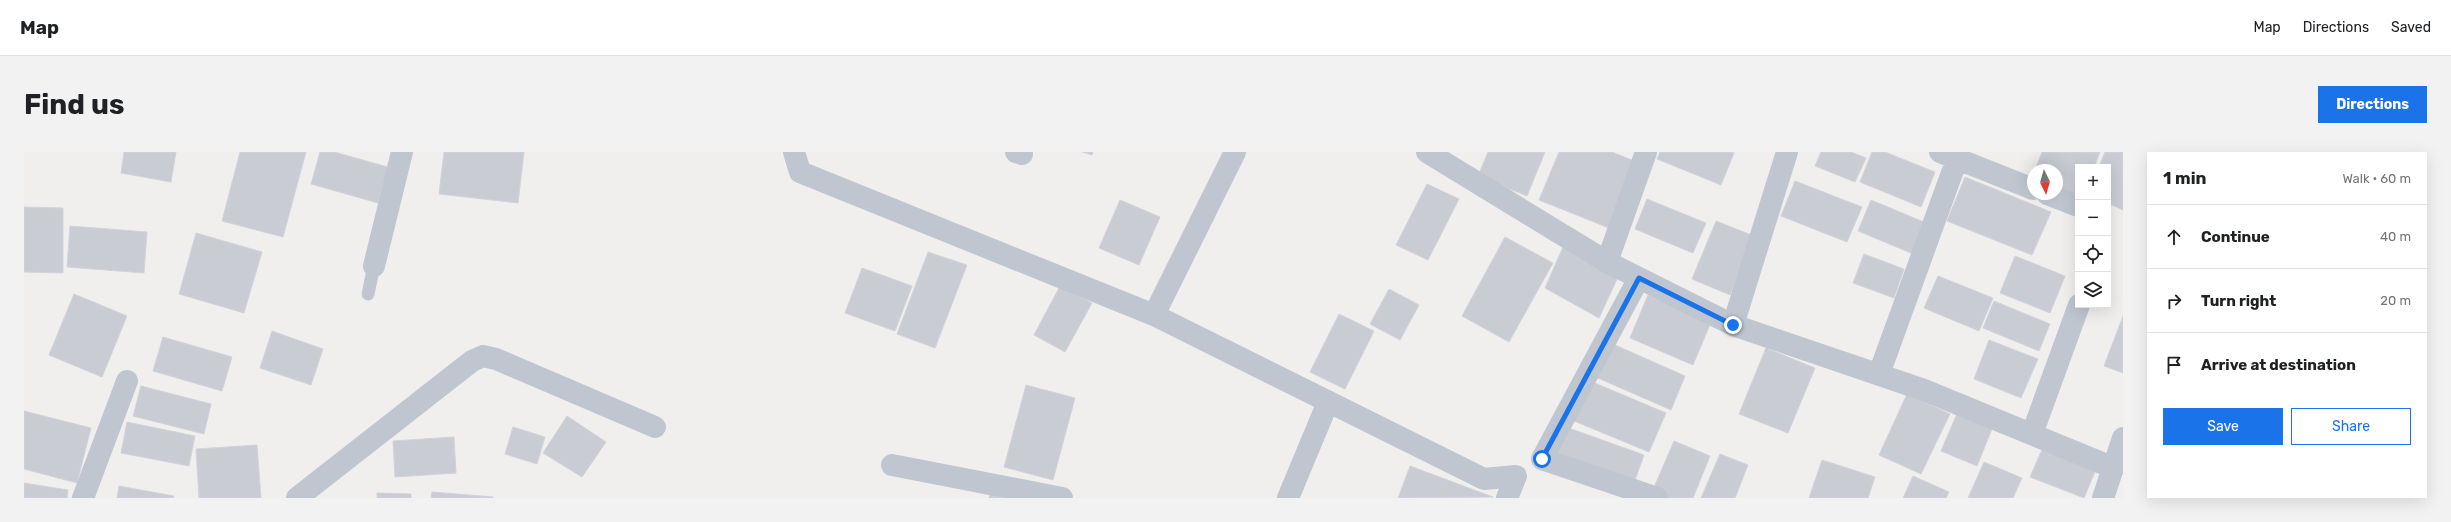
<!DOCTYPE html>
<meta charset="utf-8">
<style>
:root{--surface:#fff;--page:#f2f2f2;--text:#202124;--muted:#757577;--line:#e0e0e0;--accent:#1a73e8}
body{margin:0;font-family:Rubik,sans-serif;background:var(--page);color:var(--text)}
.controls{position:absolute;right:12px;top:12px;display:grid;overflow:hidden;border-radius:0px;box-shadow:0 4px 16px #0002}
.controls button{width:36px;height:36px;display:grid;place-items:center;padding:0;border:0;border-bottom:1px solid var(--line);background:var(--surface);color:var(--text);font:20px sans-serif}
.compass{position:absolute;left:2003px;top:12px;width:36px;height:36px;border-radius:50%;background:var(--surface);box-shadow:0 4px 16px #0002;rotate:175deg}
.stop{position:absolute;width:12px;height:12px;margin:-9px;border:3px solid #1a73e8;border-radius:50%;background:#fff}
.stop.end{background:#1a73e8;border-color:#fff;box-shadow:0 1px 4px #0008}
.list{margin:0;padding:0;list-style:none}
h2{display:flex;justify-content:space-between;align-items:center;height:52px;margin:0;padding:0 16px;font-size:17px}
h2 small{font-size:13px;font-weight:400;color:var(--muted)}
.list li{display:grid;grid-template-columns:26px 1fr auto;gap:12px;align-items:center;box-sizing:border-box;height:64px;padding:0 16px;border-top:1px solid var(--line)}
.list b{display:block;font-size:15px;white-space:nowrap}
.list em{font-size:13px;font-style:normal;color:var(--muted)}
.actions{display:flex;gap:8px;padding:12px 16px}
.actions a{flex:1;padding:9px 0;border:1px solid var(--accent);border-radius:0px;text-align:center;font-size:14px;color:var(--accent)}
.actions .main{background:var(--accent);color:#fff}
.icon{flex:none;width:22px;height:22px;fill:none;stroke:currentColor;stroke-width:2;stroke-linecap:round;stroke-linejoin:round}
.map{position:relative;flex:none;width:2099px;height:346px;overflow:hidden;border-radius:0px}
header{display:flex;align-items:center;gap:24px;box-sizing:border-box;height:56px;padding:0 20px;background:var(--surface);border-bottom:1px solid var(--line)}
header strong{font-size:19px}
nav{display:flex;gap:22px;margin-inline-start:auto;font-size:14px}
.intro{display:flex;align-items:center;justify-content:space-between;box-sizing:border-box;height:96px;padding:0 24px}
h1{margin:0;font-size:28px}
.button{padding:10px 18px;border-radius:0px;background:var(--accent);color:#fff;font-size:14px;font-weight:700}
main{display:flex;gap:24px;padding:0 24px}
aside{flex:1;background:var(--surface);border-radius:0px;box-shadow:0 4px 16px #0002}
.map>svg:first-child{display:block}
.building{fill:#caccd4;stroke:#d2d3da}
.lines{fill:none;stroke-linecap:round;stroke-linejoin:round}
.service{stroke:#bfc6d0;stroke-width:13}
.minor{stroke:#bfc6d0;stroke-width:22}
.route{stroke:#1a73e8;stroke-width:5}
</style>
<header>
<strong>Map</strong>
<nav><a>Map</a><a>Directions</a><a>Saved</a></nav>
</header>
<div class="intro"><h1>Find us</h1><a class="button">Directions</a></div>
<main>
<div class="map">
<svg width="2099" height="346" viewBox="0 0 2099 346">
<rect width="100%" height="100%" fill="#f1eeee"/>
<path class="building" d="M100,0H152L147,30L97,21Z
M216,0H282L259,85L198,69Z
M296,0H310L364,15L354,51L287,32Z
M420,0H500L494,51L415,42Z
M1058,0H1069L1068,3Z
M1464,0H1521L1503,44L1454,24Z
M1535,0H1588L1613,10L1585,76L1515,48Z
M1636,0H1708L1710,1L1697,33L1633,7Z
M1797,0H1827L1842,6L1831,30L1791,14Z
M1848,0H1861L1911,20L1897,55L1836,30Z
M2018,0H2076L2070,15H2054V44L2033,36V18H2011Z
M2081,0H2099V58L2084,51V15H2075Z
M1941,25L2027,60L2008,103L1923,69Z
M1771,29L1838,55L1823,90L1757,64Z
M1403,32L1435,47L1404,108L1372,93Z
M1623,47L1682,71L1669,101L1611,77Z
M1096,48L1136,65L1115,113L1075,96Z
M1847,48L1907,73L1894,104L1834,79Z
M0,55L39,56V121L0,120Z
M1692,69L1730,84L1706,143L1668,127Z
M46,74L123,80L120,121L43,115Z
M172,81L238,100L220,161L155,142Z
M1481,85L1529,111L1485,190L1438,164Z
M1539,95L1594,125L1575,166L1521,136Z
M904,100L943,113L911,196L873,182Z
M1840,102L1880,117L1870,146L1829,131Z
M1991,104L2041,124L2026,161L1976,141Z
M838,116L888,134L871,179L821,161Z
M1914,124L1969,146L1955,179L1900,156Z
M1036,134L1068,151L1041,200L1010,183Z
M1365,137L1395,153L1376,188L1346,172Z
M50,142L103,164L78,225L25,203Z
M1624,143L1687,170L1669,213L1606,186Z
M1970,149L2026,172L2015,199L1959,176Z
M1315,162L1350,179L1321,237L1286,220Z
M2099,164V221L2080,214Z
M248,179L299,197L287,233L236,216Z
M139,185L208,205L198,239L129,219Z
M1965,188L2014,207L1997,246L1950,227Z
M1582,189L1661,224L1647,258L1567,223Z
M1742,196L1791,216L1764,281L1715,262Z
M1566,229L1642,261L1625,300L1550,269Z
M1002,233L1051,246L1029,328L980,315Z
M117,234L187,252L180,282L109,264Z
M1883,242L1926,262L1897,322L1855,303Z
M1935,257L1970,272L1953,314L1917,299Z
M0,259L67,276L53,331L0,317Z
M543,264L582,290L558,325L519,301Z
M103,270L171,284L165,314L97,301Z
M489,275L521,285L513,312L481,302Z
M1542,275L1620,303L1610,331L1532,302Z
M430,285L432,321L371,325L369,289Z
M1650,289L1686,304L1669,346H1642L1628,340Z
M233,293L237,346H175L172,297Z
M2020,293L2073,315L2060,346L2006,325Z
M1696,302L1724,313L1711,346H1677Z
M1798,308L1851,325L1844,346H1785Z
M1960,310L1998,326L1989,346H1944Z
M1386,314L1469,345L1374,346Z
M1889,324L1925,340L1922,346H1879Z
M0,331L44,338L43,346H0Z
M95,334L150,344L149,346H93Z
M408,340L469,345V346H407Z
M353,341L387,342V346H353Z
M966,343L978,346H965Z"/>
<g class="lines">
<path class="service" d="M344,142L350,114"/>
<path class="minor" d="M770,0L776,20L1130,163L1460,327L1492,324L1483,346
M992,0L998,2
M1403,0L1583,110L1709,173L1900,238L2090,316
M1916,0L2009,37
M2023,42L2054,54
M1583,110L1622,0
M350,114L378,0
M1615,126L1518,307L1633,346
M1130,163L1211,0
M1709,173L1763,0
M1855,222L1933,7
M2008,282L2055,153
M868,313L1038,346
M59,346L103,229
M273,346L448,209L459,204L472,207L631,275
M1264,346L1304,250
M2079,346L2099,286"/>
</g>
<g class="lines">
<path class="route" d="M1518,307L1615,126L1709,173"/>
</g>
</svg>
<div class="controls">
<button>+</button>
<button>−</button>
<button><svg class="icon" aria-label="locate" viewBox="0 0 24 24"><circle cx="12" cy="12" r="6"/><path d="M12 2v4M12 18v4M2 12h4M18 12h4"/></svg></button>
<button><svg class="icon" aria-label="layers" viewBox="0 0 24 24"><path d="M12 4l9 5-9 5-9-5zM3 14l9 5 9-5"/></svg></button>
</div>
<svg class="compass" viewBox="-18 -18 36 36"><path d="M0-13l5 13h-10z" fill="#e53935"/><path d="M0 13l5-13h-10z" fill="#757577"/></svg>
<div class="stop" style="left:1518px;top:307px"></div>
<div class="stop end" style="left:1709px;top:173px"></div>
</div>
<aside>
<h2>1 min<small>Walk · 60 m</small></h2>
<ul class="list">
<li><svg class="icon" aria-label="ahead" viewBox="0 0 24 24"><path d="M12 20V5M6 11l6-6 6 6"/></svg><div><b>Continue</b></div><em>40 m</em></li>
<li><svg class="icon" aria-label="right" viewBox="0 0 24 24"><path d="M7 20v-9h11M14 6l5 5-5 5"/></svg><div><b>Turn right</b></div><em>20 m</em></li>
<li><svg class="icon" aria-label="arrive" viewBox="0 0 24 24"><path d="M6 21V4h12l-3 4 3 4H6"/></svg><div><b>Arrive at destination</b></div></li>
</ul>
<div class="actions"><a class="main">Save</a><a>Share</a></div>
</aside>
</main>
